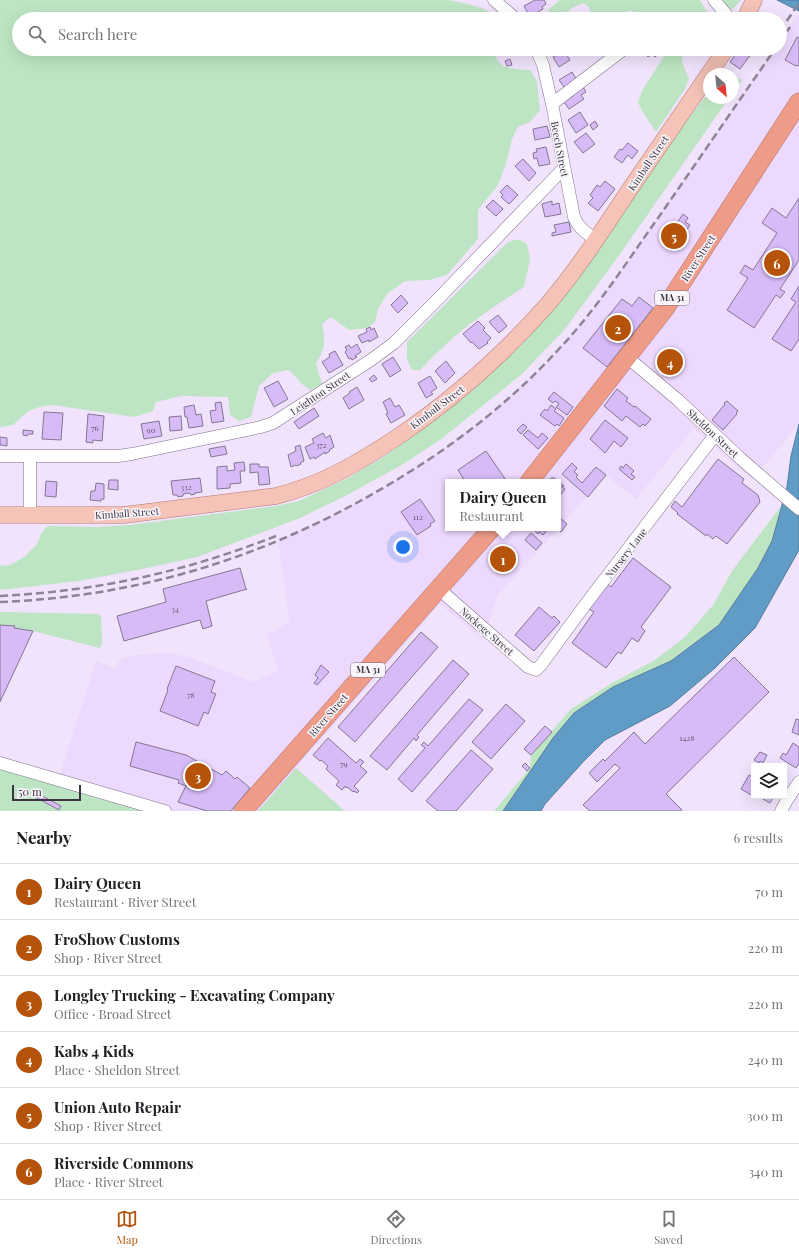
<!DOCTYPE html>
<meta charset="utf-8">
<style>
:root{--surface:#fff;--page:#f6f6f6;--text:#202124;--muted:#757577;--line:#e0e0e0;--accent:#b45309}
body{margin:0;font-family:"Playfair Display",serif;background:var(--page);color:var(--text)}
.controls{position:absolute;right:12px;bottom:12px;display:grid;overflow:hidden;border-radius:0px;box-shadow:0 4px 16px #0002}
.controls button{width:36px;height:36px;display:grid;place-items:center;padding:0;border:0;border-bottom:1px solid var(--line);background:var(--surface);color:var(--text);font:20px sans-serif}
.compass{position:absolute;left:703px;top:68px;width:36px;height:36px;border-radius:50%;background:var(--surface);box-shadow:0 4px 16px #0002;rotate:153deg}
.scale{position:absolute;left:12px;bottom:10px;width:69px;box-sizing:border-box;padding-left:4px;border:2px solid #3c3541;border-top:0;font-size:11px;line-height:14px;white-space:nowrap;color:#3c3541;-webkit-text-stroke:3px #f8f5fb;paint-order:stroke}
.you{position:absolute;left:403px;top:547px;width:14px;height:14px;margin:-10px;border:3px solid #fff;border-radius:50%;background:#1a73e8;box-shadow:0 0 0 6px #1a73e833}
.badge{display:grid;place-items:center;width:26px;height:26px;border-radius:50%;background:var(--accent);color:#fff;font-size:13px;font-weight:700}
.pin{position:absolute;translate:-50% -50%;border:2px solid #fff;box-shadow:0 1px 4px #0006}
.popup{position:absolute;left:445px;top:479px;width:116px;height:52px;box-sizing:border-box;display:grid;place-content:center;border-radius:0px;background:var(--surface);filter:drop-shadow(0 1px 3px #0005);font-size:13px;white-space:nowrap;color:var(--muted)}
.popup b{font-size:15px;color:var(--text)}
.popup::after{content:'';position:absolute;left:50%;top:100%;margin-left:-8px;border:8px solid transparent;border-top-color:var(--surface)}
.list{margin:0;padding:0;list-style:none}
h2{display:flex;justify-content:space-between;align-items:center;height:52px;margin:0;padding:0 16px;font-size:17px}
h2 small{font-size:13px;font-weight:400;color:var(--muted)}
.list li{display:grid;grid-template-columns:26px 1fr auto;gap:12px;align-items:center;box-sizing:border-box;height:56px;padding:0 16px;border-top:1px solid var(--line)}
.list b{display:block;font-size:15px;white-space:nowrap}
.list p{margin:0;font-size:13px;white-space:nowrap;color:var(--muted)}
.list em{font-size:13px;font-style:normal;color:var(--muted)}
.icon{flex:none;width:22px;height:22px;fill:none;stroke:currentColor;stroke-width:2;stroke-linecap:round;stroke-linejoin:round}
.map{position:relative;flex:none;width:799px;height:811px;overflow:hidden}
.search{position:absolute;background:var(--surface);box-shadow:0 4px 16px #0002;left:12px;right:12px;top:12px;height:44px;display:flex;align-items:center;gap:10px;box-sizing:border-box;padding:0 14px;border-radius:22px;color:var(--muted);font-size:15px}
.sheet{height:388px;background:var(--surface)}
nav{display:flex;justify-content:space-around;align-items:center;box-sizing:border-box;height:56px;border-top:1px solid var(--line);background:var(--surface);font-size:11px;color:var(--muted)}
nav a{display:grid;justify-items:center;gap:2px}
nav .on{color:var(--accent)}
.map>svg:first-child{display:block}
.built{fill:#edd8fe;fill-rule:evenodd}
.green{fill:#bde5c3}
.water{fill:#609cc5;stroke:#557d9d}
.building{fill:#d7bbf7;stroke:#847793}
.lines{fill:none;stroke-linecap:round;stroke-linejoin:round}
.minor-casing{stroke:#80718c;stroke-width:13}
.major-casing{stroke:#b0776f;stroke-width:17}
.highway-casing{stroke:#b0776f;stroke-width:19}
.minor{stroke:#fff;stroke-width:12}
.major{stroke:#f5c3b8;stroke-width:16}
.highway{stroke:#ee9b88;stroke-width:18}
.rail{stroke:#8e8495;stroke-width:2.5;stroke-dasharray:8 4;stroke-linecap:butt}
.labels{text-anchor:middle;stroke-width:3;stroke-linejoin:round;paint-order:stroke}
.number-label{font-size:8px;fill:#63566e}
.shield{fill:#f8f5fb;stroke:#746f79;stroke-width:1}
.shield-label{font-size:9px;font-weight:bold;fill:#3c3541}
.street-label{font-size:10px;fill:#3c3541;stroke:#f8f5fb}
</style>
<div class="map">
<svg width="799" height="811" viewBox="0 0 799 811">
<rect width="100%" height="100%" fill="#f0e3fb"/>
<path class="built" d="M799,14V424L752,480L694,428L636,499L606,475L498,595L483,640L440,604L296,768L345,811H165L57,780L62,769L96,661L115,669L119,661L124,658L137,655L168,653L188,657L254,682L278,670L267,635L290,622L278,541L352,506L386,487L435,455L483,420L528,381L549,360L587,317L620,272L775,49H780V41ZM448,482H558V528H448Z"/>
<path class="green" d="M0,0H448C464,3 479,6 494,14V19H19V49H495C493,69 515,69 530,70L537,81L540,110L530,122L518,127L512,139L506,164L498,185L478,210V239L447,275L429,280L405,281L387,294L378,309L375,322L368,328L349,330L331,317L322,324C326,342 325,348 316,364L322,384L310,390L302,384L289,370L273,373L259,386L251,417L239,421L230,415L228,397L181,396L156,402L153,411L134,417L53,405L39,407L27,412L13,425L0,427Z
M560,0H700L708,14L707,19H637L631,10L605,19H593L589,7L583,3L572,8L557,19H550L548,10Z
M721,0H741L734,8L730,9Z
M666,49H683L682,62L689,79L685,89L656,132L641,109L638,102L643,89L663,58Z
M738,78L742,80L733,93V80Z
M709,94V98H729L620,254L565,329L522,374L440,440L400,466L345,496L300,518L197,557L147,568L79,581L0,590V566L10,565L24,557L37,544L42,532L48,526L98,527L130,525L276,506L299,501L348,478L387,455L458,402L496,369L528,338L597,253L650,171L703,99Z
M514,240H520L527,244L530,259L524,287C509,297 493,307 478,318C457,333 438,351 420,370H412L407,359V342L507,243Z
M781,506L772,541L758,568L719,625L671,661L613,687L574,713L553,738L503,811H494L530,768L531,755L571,709L612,683L655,660L686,636L714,604L732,571Z
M0,612L99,614L101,617L102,643L100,648L33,631L14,628L15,626L0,625Z
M0,763L165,811H0Z
M296,768L345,811H258Z"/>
<path class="water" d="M777,0H799V11Z
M799,424V550L755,628L715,668L670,706L605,740L583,762L545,804L541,811H503L553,738L574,713L613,687L671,661L719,625L758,568L772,541L787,487L791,456Z"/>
<path class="building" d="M535,0H544L546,4L542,7L543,9L530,17L524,6Z
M797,37L799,38V66L797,65L796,66L785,60Z
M642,49H658L661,52L655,57L652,54L648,57Z
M739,49L754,50L740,69L730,62Z
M564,51L570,60L559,67L553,57Z
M510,59L512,65L507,66L505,61Z
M572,72L577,80L564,87L559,80Z
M583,87L586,92L581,95L584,99L569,109L564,102L573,96L572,94Z
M580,112L588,125L576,133L568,120Z
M595,121L598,126L593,130L590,125Z
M547,126L550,137L535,140L533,129Z
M586,133L595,144L583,153L574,142Z
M628,143L638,151L632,159L628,155L622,163L614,157L620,149L622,150Z
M546,147L550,164L539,166L537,158L534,159L533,153L537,152L536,149Z
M523,159L536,173L529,181L515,166Z
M605,181L615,189L598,211L588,203L593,198L590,195L597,185L600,187Z
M507,185L518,195L509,204L501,197L503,195L500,192Z
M799,198V260L780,289L785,292L780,298L776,295L754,328L727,310L748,278L740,273L745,265L753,270L777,233L762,223L772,208L786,218Z
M493,200L503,209L496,216L486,207Z
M552,201V205L559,203L561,214L545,217L542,204Z
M683,214L688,218L685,222L690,225L677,244L664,235L667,229L671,232Z
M569,222L571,232L552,236V233L556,232L554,225Z
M799,286V339L791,351L772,339L796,302L791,299Z
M401,295L408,303L398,313L391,305Z
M639,297L653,308L607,367L583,348L622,299L632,306Z
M498,315L507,326L499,333L489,322Z
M478,321L485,328L483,330L491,338L487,342L488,343L479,349L472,342L471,343L463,334Z
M370,327L371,330L374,328L378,337L369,342V340L362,343L358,336L367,332L366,329Z
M357,344L361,352L355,356L357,357L352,360L351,358L349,359L345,352L347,350L345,347L349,345L351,348Z
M335,351L343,365L329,373L322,362L330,357L329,354Z
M673,351L681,359L667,373L659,365Z
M393,357L401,370L390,377L382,364Z
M446,361L455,373L445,383L435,371Z
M374,375L377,379L372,382L369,379Z
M430,376L437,388L431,392L433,394L426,398L418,383Z
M278,381L288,399L274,407L264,388Z
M357,387L364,400L349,409L343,398L350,393L349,392Z
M617,389L628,398L626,401L634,407L635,406L651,419L645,426L643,424L640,427L626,416L622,421L604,406Z
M554,392L573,407L567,415L556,407L559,404L555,401L553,403L548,399Z
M390,398L395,407L399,405L405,415L391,423L386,414L388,413L383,402Z
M727,401L738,411L736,413L737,414L723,430L712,420L725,404L724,403Z
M221,402L224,421L212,423L210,411L216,410L215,403Z
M194,405L196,415L201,414L203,426L189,428L187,417H185L184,407Z
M551,405L556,409L554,411L564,418L559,426L557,424L555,426L540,415L545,409L547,411Z
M314,408L319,416L299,429L294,422Z
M44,412L63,413L61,440L42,439Z
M88,414L104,416L102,441L93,440V443L86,442Z
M181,416L182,430L170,431L169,417Z
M605,420L628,438L621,447L614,441L605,453L590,439Z
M159,421L162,436L144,439L141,424Z
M523,424L527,427L521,434L517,430Z
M23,430L33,431V434H28L27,436L23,435Z
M528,430L538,438L542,433L548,438L538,449L523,435Z
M323,433L326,438L330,435L334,447L329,450L330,451L325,454V452L315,459L314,457L310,459L305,447L314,443L312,439Z
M0,437L7,438V446L0,445Z
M300,445L304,461L300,463L301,464L297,466L296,465L291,467L288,455L296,451L295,447Z
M225,446L227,454L211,457L209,449Z
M486,451L506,480L503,482H463L465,481L458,470Z
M718,459L744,479L742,483L758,495L760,502L727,544L716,536L713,539L707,534L706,536L677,514L678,513L671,507L675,501L682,507Z
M244,462L245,471H240L241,483L230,484V488L217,489V467L227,466V471L235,470L234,463Z
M572,463L577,468L574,472L578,475L576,477L582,483L596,467L606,475L588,497L562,474Z
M250,464H259V467H268L270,484L259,485L258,472L250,473Z
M626,464L634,471L631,474L635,477L632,480L619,469L621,466L623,468Z
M200,478L202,492L195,493V494L191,495L190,493L183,494V496L178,497L177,495H173L171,481Z
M552,478H554L564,486L562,487L565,489L558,498V482H550V479Z
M109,480H118V490L108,489Z
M46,481L57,482L56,497L45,496Z
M96,483L104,484V499H101V501L90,500L91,491H95Z
M420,499L435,521L430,524L431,526L417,535L401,512Z
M559,517L567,524L561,532L557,528H558Z
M534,528H549L543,535L539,532L538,534L535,531L537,530Z
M531,533L542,543L536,550L525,540Z
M497,550L498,552L500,550L503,553L507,550L510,552L507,556L513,561L506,569L493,557L495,554L494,553Z
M633,558L671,587L641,627L645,631L638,642L632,638L621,654L618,652L606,668L572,643L594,612L589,609L608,584L611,587Z
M240,568L246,589H247L206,601L212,626L203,629L200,620L124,641L117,616L166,602L163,589Z
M539,607L552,618L554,616L560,622L534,651L515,635Z
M0,625L15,626L14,628L33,631L0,702Z
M421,632L438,647L355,742L338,727Z
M734,657L769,692L666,794L682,810L681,811H590L583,805L620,768L615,764L597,782L589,773L603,759L605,761L634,732L645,744Z
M453,660L469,674L417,735L419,737L416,741L414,738L387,770L370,756Z
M321,665L329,672L317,685L314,683L318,678L315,675Z
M176,666L215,681L211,692L216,694L215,696L208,714L204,712L198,726L160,711L168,690L167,689Z
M469,699L483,710L412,792L398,779L425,748L421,745L424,742L428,746Z
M506,704L525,721L491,759L472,742Z
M796,719L799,720V735L792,732Z
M545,726L552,732L531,755L524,749Z
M328,738L356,763L360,759L364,762L360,766L367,772L354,786L359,791L357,793L354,791L353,792L347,787L346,788L345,786L342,790L336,785L339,781L326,769L328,766L321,760L320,761L313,755Z
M136,742L186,755L222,775L226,771L235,779L237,777L250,788L231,811H207L178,802L186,786L178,783L179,780L130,766Z
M793,743L799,747V763L796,768L780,758L783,753L786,755Z
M471,750L493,769L456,811H438L426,801Z
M760,752L767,755L763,763L760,761L759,763L754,760Z
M525,763L530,768L527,771L522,766Z
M749,775L754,778V794L753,796L741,789Z
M37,793L61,806L59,810L35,797Z
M758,796H774L770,803Z"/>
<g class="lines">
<g class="minor-casing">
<path id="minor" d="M494,0L516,19
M714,0L730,19
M536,49L543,65L552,104L574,217C578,228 588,234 596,240
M552,104L624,49
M627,357L678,400L741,459L799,509
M0,456H118L132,454L261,427L273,423L371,360L394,343L437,300L564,168
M30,457V515
M439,589L528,667L536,670L541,665L585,605L715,435
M0,763L165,811
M781,811L787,800L799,782"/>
</g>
<g class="major-casing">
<path id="major" d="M745,19L754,0
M0,515H124L276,496C321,485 358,463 396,438C452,400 502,356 547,305C578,269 604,228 630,189C662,142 694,96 726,49"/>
</g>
<g class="highway-casing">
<path id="highway" d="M529,482L664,310L799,102
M243,811L492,528"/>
</g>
<use href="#minor" class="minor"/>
<use href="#major" class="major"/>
<use href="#highway" class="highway"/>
<path class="rail" d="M780,31L799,3
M780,41L790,27
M0,596C99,591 184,572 276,536
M0,602C151,596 284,551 411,471C465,437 515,397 558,350C596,310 626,263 658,218C697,162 736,105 775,49"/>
</g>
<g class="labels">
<g class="number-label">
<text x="95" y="431">76</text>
<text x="151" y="433">90</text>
<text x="321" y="448">372</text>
<text x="186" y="490">332</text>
<text x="418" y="520">112</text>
<text x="175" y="612">34</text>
<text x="191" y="698">78</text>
<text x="687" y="741">1428</text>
<text x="344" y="767">79</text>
</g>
<g class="shield">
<rect x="655" y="291" width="34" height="14" rx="3"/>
<rect x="351" y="663" width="34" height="14" rx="3"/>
</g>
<g class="shield-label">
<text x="672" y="301">MA 31</text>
<text x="368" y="673">MA 31</text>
</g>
<g class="street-label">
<text transform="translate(560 149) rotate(79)" y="4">Beech Street</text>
<text transform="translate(648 163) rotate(-56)" y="4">Kimball Street</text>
<text transform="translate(698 258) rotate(-57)" y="4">River Street</text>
<text transform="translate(320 393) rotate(-34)" y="4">Leighton Street</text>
<text transform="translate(437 407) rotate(-37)" y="4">Kimball Street</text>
<text transform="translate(713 433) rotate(43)" y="4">Sheldon Street</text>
<text transform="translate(127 513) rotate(-4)" y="4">Kimball Street</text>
<text transform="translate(626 553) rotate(-52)" y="4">Nursery Lane</text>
<text transform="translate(487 631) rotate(41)" y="4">Nockege Street</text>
<text transform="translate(328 715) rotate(-49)" y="4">River Street</text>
</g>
</g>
</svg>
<div class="controls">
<button><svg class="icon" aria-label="layers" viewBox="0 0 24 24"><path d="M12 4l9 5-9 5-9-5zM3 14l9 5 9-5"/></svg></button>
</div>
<svg class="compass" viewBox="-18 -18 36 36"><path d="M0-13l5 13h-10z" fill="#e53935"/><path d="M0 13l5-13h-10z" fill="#757577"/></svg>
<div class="scale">50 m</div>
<div class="you"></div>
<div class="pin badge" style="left:503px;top:559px">1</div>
<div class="popup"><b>Dairy Queen</b>Restaurant</div>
<div class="pin badge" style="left:618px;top:328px">2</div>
<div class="pin badge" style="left:198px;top:776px">3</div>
<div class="pin badge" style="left:670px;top:362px">4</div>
<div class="pin badge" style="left:674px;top:236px">5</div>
<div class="pin badge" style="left:777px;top:263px">6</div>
<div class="search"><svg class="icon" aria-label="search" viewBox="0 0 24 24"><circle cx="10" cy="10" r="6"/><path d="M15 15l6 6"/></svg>Search here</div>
</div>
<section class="sheet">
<h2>Nearby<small>6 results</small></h2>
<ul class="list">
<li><span class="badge">1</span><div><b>Dairy Queen</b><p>Restaurant · River Street</p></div><em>70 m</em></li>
<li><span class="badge">2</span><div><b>FroShow Customs</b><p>Shop · River Street</p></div><em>220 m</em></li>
<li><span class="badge">3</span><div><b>Longley Trucking - Excavating Company</b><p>Office · Broad Street</p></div><em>220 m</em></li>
<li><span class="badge">4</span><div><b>Kabs 4 Kids</b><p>Place · Sheldon Street</p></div><em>240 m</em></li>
<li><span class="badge">5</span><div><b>Union Auto Repair</b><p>Shop · River Street</p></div><em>300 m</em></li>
<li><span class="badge">6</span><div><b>Riverside Commons</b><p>Place · River Street</p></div><em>340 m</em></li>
</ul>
</section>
<nav>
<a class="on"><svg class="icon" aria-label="map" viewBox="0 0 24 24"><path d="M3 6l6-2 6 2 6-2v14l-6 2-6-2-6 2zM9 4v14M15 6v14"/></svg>Map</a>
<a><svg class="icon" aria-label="directions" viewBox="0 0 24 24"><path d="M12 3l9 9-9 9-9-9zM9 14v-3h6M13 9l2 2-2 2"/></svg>Directions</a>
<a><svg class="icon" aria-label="saved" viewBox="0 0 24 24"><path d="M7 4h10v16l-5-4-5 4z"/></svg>Saved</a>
</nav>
